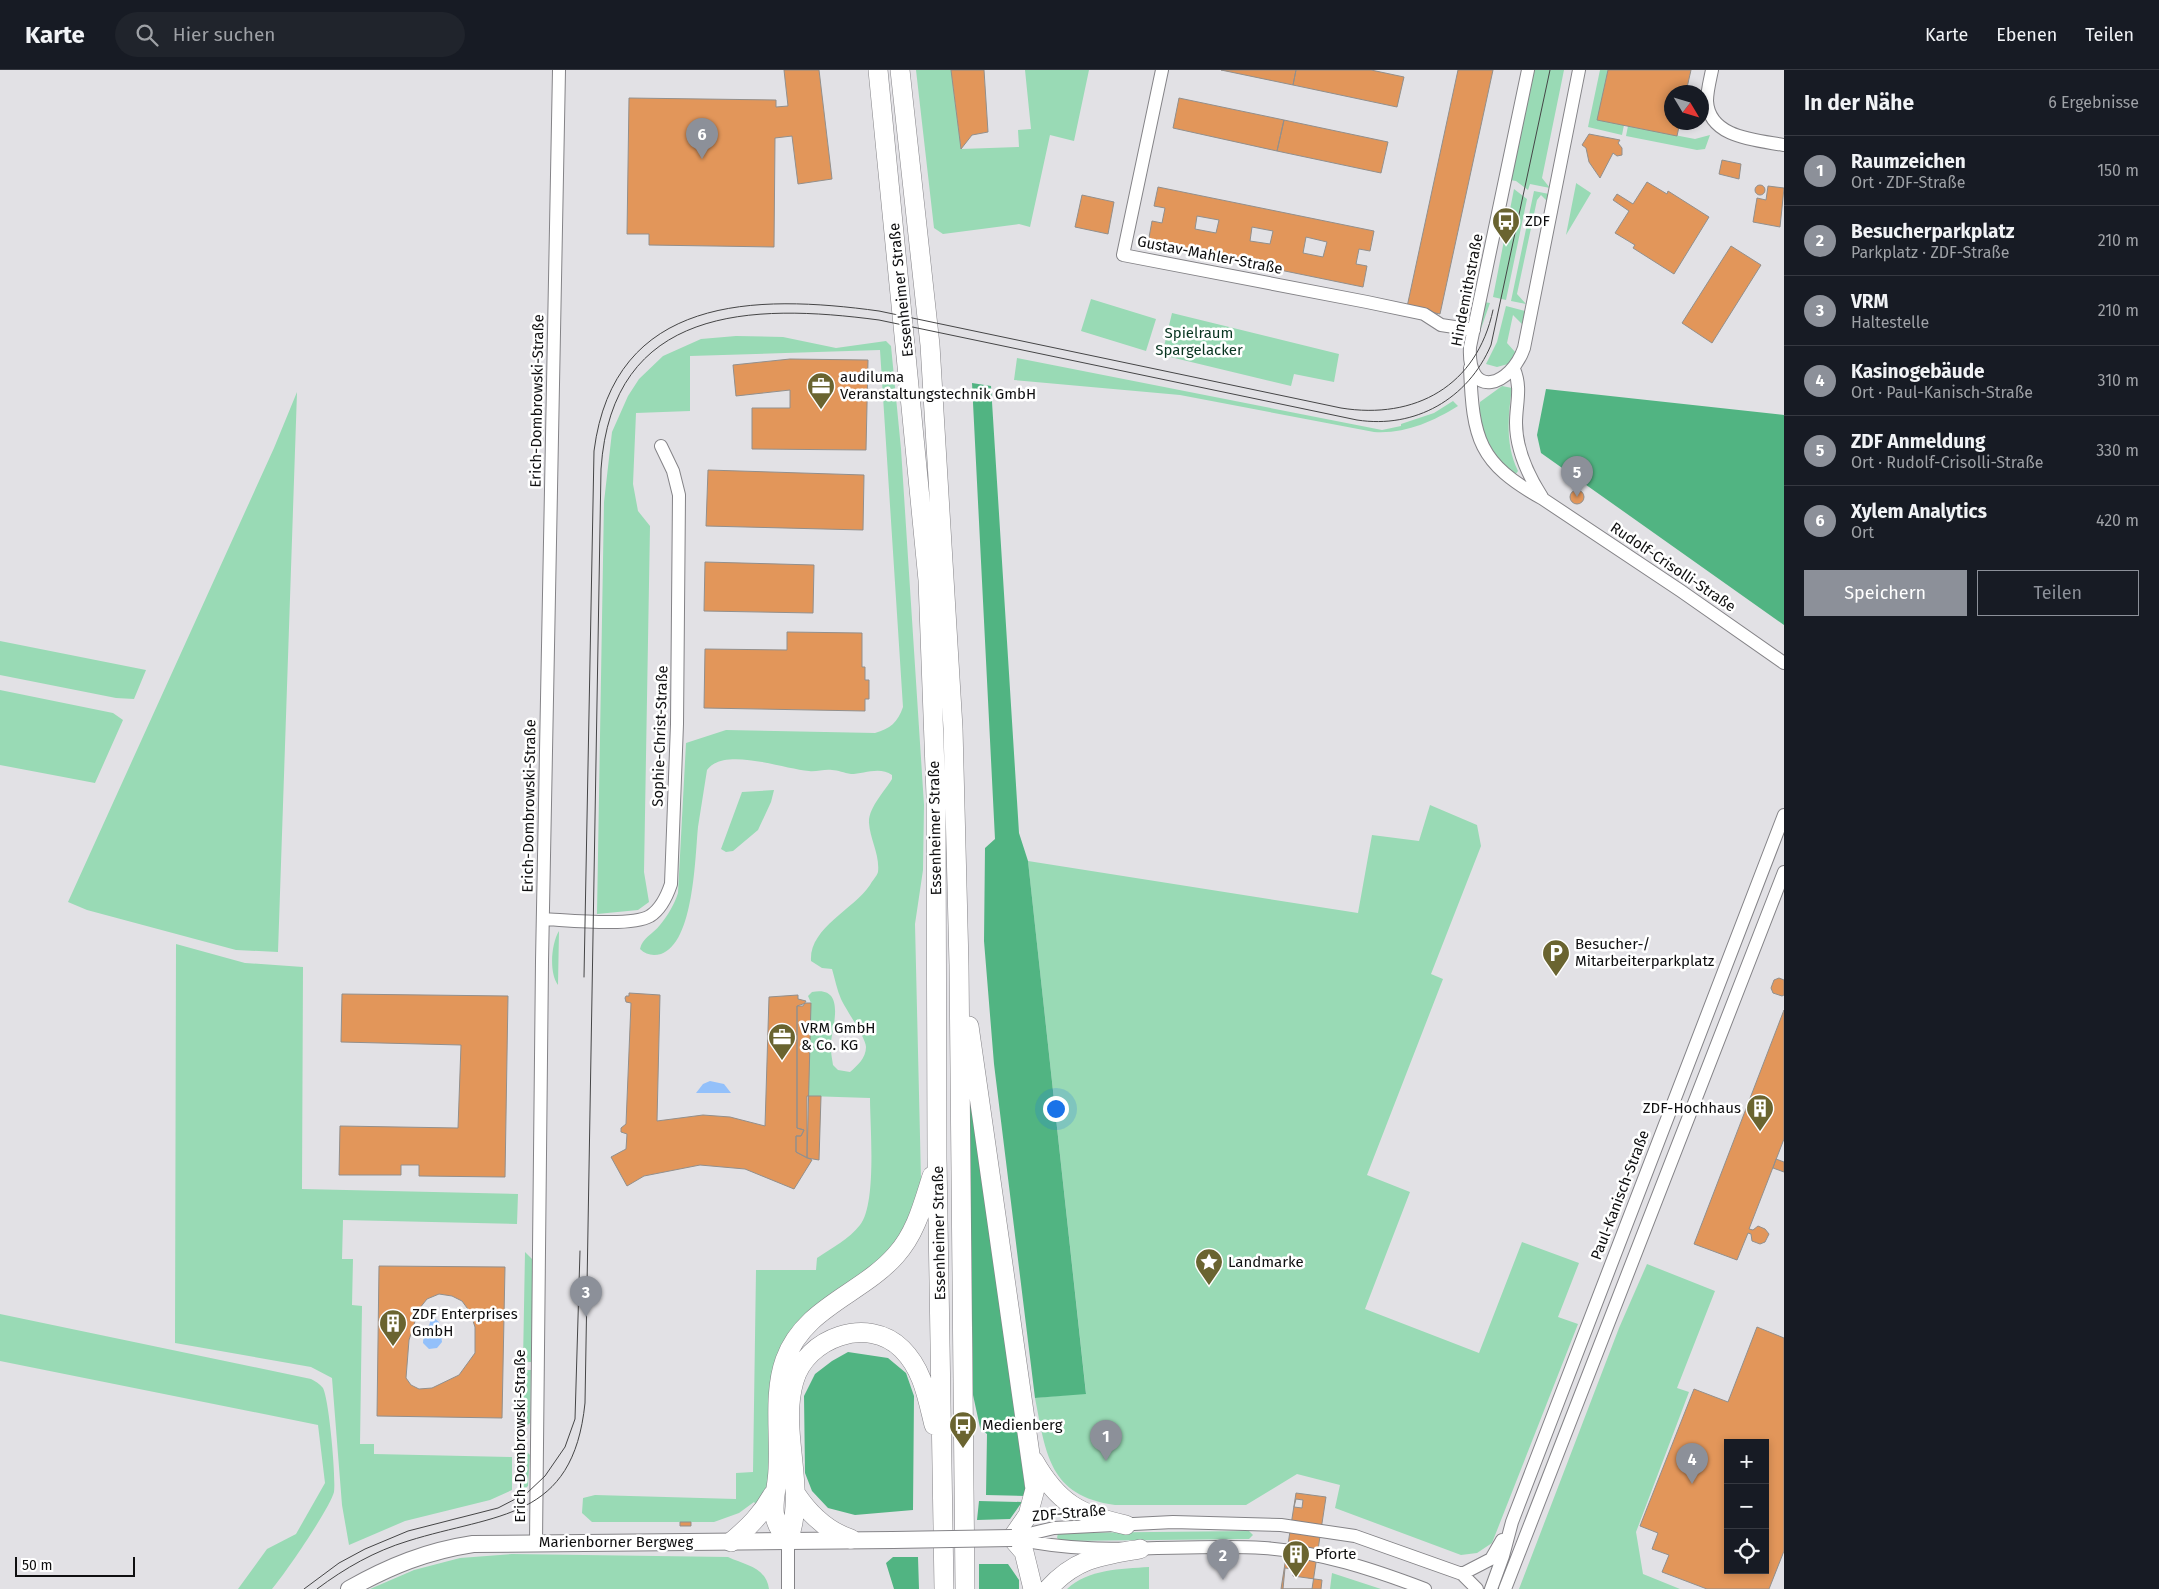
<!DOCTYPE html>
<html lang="de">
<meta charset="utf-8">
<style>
:root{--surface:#171b24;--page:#20242c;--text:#f1f3f6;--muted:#9ea1a6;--line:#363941;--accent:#8c9099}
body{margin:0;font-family:"Fira Sans",sans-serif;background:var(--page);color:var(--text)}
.controls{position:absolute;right:15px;bottom:15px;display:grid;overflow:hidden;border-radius:0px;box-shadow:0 2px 8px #0003}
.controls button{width:45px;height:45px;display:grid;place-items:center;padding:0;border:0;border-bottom:1px solid var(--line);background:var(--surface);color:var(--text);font:25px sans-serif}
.compass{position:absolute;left:1664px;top:15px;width:45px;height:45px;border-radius:50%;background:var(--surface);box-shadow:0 2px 8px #0003;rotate:128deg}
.scale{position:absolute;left:15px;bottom:12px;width:120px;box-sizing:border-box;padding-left:5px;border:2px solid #0f0f10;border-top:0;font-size:14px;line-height:18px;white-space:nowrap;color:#0f0f10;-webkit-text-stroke:4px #fff;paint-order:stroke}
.you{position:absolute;left:1055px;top:1038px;width:18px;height:18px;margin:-12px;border:4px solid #fff;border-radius:50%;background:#1a73e8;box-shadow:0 0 0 8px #1a73e833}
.badge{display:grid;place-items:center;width:32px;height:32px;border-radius:50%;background:var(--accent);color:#fff;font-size:16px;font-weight:700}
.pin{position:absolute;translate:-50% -41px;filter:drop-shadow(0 1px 2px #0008)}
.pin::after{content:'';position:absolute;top:26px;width:18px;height:15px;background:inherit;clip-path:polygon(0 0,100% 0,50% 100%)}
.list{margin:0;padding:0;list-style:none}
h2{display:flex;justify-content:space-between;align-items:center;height:65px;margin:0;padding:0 20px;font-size:21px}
h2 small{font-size:16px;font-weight:400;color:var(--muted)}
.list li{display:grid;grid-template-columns:32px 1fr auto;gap:15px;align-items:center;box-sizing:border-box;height:70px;padding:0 20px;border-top:1px solid var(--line)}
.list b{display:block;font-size:19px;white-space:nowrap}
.list p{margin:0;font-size:16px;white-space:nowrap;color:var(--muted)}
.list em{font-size:16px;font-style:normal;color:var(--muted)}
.actions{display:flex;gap:10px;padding:15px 20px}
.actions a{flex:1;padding:11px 0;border:1px solid var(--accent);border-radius:0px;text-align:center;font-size:18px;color:var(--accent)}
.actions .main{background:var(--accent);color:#fff}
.icon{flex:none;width:28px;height:28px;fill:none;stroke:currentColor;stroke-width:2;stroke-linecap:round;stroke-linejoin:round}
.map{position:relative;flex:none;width:1784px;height:1519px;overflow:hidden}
header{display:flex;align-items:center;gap:30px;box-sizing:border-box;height:70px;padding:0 25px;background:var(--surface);border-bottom:1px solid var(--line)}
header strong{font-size:24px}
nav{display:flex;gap:28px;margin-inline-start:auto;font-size:18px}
.search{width:350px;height:45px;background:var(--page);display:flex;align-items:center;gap:12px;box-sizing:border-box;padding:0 18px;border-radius:28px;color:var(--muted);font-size:19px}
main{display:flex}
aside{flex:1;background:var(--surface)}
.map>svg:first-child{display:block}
.green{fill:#99dab5}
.forest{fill:#51b482}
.water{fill:#93c0fa}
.building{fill:#e2965a;stroke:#928f8c;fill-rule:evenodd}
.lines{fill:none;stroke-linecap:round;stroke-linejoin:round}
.minor-casing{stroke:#848387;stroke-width:14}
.tertiary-casing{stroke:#848387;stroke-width:18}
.secondary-casing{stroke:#848387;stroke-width:20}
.minor{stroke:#fff;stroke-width:12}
.tertiary{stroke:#fff;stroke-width:16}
.secondary{stroke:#fff;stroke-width:19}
.tram{stroke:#454546;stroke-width:1}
.tertiary-bridge-casing{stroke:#848387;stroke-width:18;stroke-linecap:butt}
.tertiary-bridge{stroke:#fff;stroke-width:16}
.labels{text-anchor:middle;stroke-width:5;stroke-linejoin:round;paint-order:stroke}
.poi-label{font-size:15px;fill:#0f0f10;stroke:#fff;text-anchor:start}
.street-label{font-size:15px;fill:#0f0f10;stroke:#fff}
.park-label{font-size:15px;fill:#093521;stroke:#fff}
</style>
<header>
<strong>Karte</strong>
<div class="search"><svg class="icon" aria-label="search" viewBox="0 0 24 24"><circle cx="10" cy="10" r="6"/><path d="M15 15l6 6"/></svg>Hier suchen</div>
<nav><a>Karte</a><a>Ebenen</a><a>Teilen</a></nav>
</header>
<main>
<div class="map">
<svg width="1784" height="1519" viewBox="0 0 1784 1519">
<rect width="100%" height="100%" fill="#e2e1e5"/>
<path class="green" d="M916,0H951L961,79L1019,77L1018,60L1031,59L1025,0H1089L1074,71L1050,65L1030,157L1019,154L943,164L934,158Z
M1532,0H1564L1542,108L1550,118L1530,114L1528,120L1516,111L1510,110Z
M1600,0H1608L1598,50L1624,55L1622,65L1588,57Z
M1628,56L1695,69L1710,65L1705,79L1697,80L1626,66Z
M1576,113L1591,123L1566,165L1576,114Z
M1514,119L1527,129L1506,230L1493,227Z
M1534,121L1549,124L1547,131L1541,125L1537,130L1517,224L1526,234L1511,231Z
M1091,229L1156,249L1146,281L1081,261Z
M1484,232L1490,233L1476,273Z
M1506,236L1525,241L1522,254L1513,245L1507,273L1516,283L1508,294L1497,297L1486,294L1497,272Z
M1172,243L1339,284L1334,312L1294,304L1291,316L1162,285Z
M736,266L783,267L836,278L886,271L891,276L901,379L924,735L923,800L915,854L921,1109L911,1150L887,1185L806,1248L773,1406L758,1437L754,1432L739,1443L714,1452H592L582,1443L583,1428L595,1425L736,1429V1403L753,1402L756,1200H816L817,1188C832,1178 849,1169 860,1155C877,1134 870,1056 870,1028L807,1026L811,933L808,926L812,922C846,915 833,955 831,972C830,979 832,988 833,995L838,1000L850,1002C857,996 866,988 866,977C866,968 846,940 841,929C837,920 835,909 832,899L822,898L811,891C809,858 853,840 870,815C872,811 877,806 878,802C880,785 870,769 869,753C868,738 885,721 892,709V705C880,696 863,704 851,704C844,703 838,700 832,700C824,699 816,702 809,701C783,699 724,676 707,700C704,719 701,738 698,757C695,787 694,873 661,884C653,886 646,885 640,879C642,868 653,864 660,855C668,845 674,835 678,823L686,673L726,660L875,663C890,659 898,652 903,637L880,280L690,286V341L636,343L633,414L638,441L650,456L644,802L649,832L638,840L597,844L604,432L612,362L628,326L639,309L663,286L701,269Z
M1017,288L1382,360L1401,356V354L1434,343L1453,331L1458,336C1432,352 1405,364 1374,362L1180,325L1014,310Z
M1502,316L1512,318C1508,347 1505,374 1518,401L1515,405C1494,388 1477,359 1480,332Z
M297,322L278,882L236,880L87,840L68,832L274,378Z
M0,571L146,600L134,629L116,628L0,605Z
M0,620L113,643L123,650L95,713L0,695Z
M774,720L771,732L758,760L733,781L726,782L721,779L742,722Z
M1430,735L1477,755L1481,776L1431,904L1443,909L1367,1105L1410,1122L1365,1239L1479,1283L1522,1172L1579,1193L1558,1247L1578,1254L1492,1473L1477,1483L1461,1485L1335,1438L1340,1415L1297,1404L1246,1435H1115C1049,1426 1046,1384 1035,1328L1086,1323L1028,791L1358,843L1372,765L1419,771Z
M559,861L558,915C549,903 551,874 559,861Z
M176,874L245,893L303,897L302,1119L518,1124L517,1154L343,1150L342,1189H353L352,1235L362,1236L360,1374H374V1384L512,1387V1420L490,1430L405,1451L349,1475L342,1435L332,1308L311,1297L175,1273Z
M525,1182L533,1190L531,1292H523Z
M1647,1194L1715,1221L1677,1318L1689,1322L1636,1462L1643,1504L1680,1519H1519L1619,1258Z
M0,1244L311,1309C315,1311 320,1314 323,1318C329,1329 336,1408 334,1422C330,1438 285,1504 272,1519H238L267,1479L296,1464L325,1413L318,1355L0,1291Z
M523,1300H531L530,1353L522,1360Z
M522,1377L530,1385L528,1416L520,1422Z
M1249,1461L1253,1465L1249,1469L1061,1471L1057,1468L1058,1463Z
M512,1484L728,1487C745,1495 766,1497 769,1519H370L414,1500L460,1488Z
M1149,1497V1519H1067C1088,1499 1121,1499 1149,1497Z
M1332,1503L1381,1519H1330Z"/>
<path class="forest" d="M972,313L991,316L1019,763L1028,791L1086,1324L1035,1328L994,994L984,871L985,778L995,769Z
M1546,319L1784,345V555L1541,383L1537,365Z
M969,1020L1018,1359L1026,1426L986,1425L987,1364L983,1361L981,1362L973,1325Z
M848,1282L888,1288L906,1303L914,1326L913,1440L855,1445L828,1438L812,1421L805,1403L804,1326L815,1304L832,1291Z
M979,1431L1022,1432L1010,1449L977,1450Z
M893,1487H918L919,1519H894L886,1493Z
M979,1494H1008L1019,1510V1519H979Z"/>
<path class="water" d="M710,1011L724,1014L731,1023H696L703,1014Z
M433,1247L439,1252L442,1272L437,1278L429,1279L423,1273C423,1264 431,1257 430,1249Z"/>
<path class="building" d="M784,0H819L832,109L798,114L792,66L775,68L774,177L649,175V164H627L629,28L776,30V37L788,36Z
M951,0H984L988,62L972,65L961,79Z
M1221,0H1296L1293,15Z
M1296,0H1371L1404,7L1397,37L1293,15Z
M1458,0H1493L1440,244L1407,237Z
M1608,0H1691L1686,22H1672V52H1680L1677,66L1597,50Z
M1179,28L1284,50L1277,81L1173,58Z
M1284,50L1388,72L1381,103L1277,81Z
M1589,64L1620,70L1618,73L1622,78V85L1617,86L1613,83L1600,108L1589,92L1586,78L1582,75Z
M1722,90L1741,94L1739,109L1719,104Z
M1647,112L1667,124L1668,121L1709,147L1674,204L1633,178L1635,175L1615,163L1629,141L1613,130L1617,124L1633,134Z
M1755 120a5 5 0 1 1 10 0a5 5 0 1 1-10 0Z
M1768,116L1784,118L1780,157L1753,152L1757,128L1766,130Z
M1158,117L1374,161L1370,181L1359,179L1356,194L1367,196L1363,217L1148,173L1152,151L1162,153L1165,138L1154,136ZM1197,146L1219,150L1216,163L1195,159ZM1252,157L1273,161L1270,174L1250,171ZM1306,167L1327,172L1323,187L1303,183Z
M1082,125L1114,132L1108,164L1075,157Z
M1731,176L1761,195L1712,273L1682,253Z
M790,289L868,290L866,380L752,379V338H790V320L736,326L733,295Z
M708,400L864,405L863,460L706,456Z
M1570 427a7 7 0 1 1 14 0a7 7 0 1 1-14 0Z
M705,492L814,495L813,543L704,541Z
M787,562L862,563V597H865V610H869V629H865V641L704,638L705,579L787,580Z
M1779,908L1784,910V925L1782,926L1773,923L1771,918L1774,910Z
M629,923L660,925L657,1051L703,1045L730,1047L765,1056L769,927L798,925V929L806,931L803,936H797V1058L804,1060L801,1066H796V1082L812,1090L794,1119L745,1099L700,1095L644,1106L627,1116L611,1087L626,1079L627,1064L621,1062V1058L626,1054L631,933L626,932L625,928L626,926H629Z
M342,924L508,926L505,1107L419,1106V1095H401V1105H339L340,1056L458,1058L461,975L341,972Z
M806,933H811L807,1088L796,1082V1066H801L804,1060L797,1058V936Z
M1784,940V1069L1749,1159L1753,1160L1758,1156L1765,1159L1769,1164L1765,1172L1760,1174L1752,1171L1751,1164L1748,1163L1737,1190L1694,1174Z
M807,1026H821L819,1090L807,1088Z
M1776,1089L1784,1092V1102L1773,1098Z
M379,1196L505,1197L502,1348L377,1346ZM439,1224L452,1226L462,1231L470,1242L475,1257V1283L459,1305L432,1318L419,1319L411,1315L406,1308L409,1270L419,1239L427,1229Z
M1757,1257L1784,1268V1481L1769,1519H1707L1662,1502L1669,1485L1652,1479L1658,1463L1640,1456L1694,1319L1728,1332ZM1728,1373H1765V1500H1728Z
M1296,1423L1326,1427L1312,1519H1281Z
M1296,1429L1303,1430L1302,1438L1294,1437Z
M680,1452H691V1456H680Z
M1285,1498L1294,1499L1293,1506L1322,1510L1321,1519H1283Z"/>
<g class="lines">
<g class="minor-casing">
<path id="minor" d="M1162,0L1123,185L1367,232L1424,244L1441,255L1474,260
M1528,0L1470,277C1467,331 1511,316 1524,278L1579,0
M1712,0C1710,10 1707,21 1707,31C1709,68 1756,70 1784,75
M1470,298C1473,369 1478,393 1543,429L1681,521L1784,593
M1514,299C1522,318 1516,334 1516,353C1516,380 1528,405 1542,427
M543,849C567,850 631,857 650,846C661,839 667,826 671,814L677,654L679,425L673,401L661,376
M1012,1468L1054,1458L1173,1452L1281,1455L1355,1466L1462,1504L1477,1519
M1012,1468C1094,1488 1181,1473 1264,1478C1321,1482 1372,1499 1425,1519
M536,1472L542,891L559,0
M1462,1504L1491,1489L1502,1470
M788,1519V1470
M1491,1519L1503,1486L1512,1452L1784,745
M1505,1519L1784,802"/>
</g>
<g class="tertiary-casing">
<path id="tertiary" d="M349,1519C390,1496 427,1481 473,1474L893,1470"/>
</g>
<g class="secondary-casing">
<path id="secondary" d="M878,0L928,510L936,726L937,1088L944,1519
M900,0L930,275L953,658L959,895L965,1519
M969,956L1035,1419L1028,1445L1012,1468L1024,1482L1033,1519
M932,1106C923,1134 916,1163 896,1185C862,1224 804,1237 785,1290C773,1323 780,1364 778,1399C777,1428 765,1445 788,1470C808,1420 779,1363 794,1311C806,1268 868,1245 902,1279C923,1300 927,1327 934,1355
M1034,1391C1058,1433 1080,1445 1126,1455
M796,1424C810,1445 827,1461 851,1469
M731,1472C749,1457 762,1444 773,1424
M1048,1519C1076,1488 1100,1486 1140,1479"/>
</g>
<use href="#minor" class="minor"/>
<use href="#tertiary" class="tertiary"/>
<use href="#secondary" class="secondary"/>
<path class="tram" d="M584,907L594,381C614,225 755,224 879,241L1341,338C1415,350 1477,316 1493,240
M304,1519L339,1493L365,1479L408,1461L498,1438L527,1423L545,1406L565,1377L575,1349L580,1181
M317,1519C345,1498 375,1481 408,1471C497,1443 573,1451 585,1333L601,399C612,236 751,233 879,250L1357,350C1415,359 1468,329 1491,275L1550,0"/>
<g class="tertiary-bridge-casing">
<path id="tertiary-bridge" d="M893,1470L1012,1468"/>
</g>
<use href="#tertiary-bridge" class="tertiary-bridge"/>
</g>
<defs>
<g id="bus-pin" transform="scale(1.4375)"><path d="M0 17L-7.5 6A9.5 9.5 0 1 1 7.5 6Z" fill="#6a6430" stroke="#fff"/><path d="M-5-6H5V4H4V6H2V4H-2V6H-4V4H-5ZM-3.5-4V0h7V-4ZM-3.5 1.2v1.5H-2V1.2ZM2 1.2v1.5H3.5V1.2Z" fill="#fff"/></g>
<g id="office-pin" transform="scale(1.4375)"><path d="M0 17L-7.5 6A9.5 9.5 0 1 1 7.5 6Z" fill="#6a6430" stroke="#fff"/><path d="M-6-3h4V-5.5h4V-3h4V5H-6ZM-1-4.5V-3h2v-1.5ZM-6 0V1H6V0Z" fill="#fff"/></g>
<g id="parking-pin" transform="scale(1.4375)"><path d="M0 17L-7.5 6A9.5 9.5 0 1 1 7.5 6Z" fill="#6a6430" stroke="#fff"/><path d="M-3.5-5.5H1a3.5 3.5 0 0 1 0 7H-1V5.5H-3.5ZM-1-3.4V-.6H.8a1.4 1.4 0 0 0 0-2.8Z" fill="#fff"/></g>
<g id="building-pin" transform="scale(1.4375)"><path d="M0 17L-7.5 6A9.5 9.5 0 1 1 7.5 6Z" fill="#6a6430" stroke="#fff"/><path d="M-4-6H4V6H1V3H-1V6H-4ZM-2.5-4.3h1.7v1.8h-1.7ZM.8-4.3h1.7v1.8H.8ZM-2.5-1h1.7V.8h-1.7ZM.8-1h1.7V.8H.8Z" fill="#fff"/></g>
<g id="sight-pin" transform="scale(1.4375)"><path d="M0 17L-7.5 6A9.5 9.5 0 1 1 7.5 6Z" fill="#6a6430" stroke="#fff"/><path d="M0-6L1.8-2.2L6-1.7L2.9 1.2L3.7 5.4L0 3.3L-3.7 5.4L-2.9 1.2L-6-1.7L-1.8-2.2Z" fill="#fff"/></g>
</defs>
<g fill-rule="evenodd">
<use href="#bus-pin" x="1506" y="151"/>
<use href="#office-pin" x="821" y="316"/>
<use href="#parking-pin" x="1556" y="883"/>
<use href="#office-pin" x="782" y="967"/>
<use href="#building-pin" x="1760" y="1038"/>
<use href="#sight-pin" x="1209" y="1192"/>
<use href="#building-pin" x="393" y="1253"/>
<use href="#bus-pin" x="963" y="1355"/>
<use href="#building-pin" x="1296" y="1484"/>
</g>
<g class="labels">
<g class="poi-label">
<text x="1525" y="156">ZDF</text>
<text x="840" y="312">audiluma<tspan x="840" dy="17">Veranstaltungstechnik GmbH</tspan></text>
<text x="1575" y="879">Besucher-/<tspan x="1575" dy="17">Mitarbeiterparkplatz</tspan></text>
<text x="801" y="963">VRM GmbH<tspan x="801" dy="17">&amp; Co. KG</tspan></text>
<text x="1741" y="1043" text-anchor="end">ZDF-Hochhaus</text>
<text x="1228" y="1197">Landmarke</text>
<text x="412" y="1249">ZDF Enterprises<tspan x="412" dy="17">GmbH</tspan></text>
<text x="982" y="1360">Medienberg</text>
<text x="1315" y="1489">Pforte</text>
</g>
<g class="street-label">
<text transform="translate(1210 185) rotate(11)" y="5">Gustav-Mahler-Straße</text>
<text transform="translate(901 220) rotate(-96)" y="5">Essenheimer Straße</text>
<text transform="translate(1467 220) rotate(-79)" y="5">Hindemithstraße</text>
<text transform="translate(537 331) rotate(-89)" y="5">Erich-Dombrowski-Straße</text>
<text transform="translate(1673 497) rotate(34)" y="5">Rudolf-Crisolli-Straße</text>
<text transform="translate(660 666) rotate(-88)" y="5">Sophie-Christ-Straße</text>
<text transform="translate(529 736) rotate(-89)" y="5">Erich-Dombrowski-Straße</text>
<text transform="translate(935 758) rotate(-91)" y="5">Essenheimer Straße</text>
<text transform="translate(1620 1125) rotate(-69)" y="5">Paul-Kanisch-Straße</text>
<text transform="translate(939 1163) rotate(-91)" y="5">Essenheimer Straße</text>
<text transform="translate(520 1366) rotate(-90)" y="5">Erich-Dombrowski-Straße</text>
<text transform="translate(1069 1443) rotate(-5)" y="5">ZDF-Straße</text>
<text x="616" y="1477">Marienborner Bergweg</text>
</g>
<g class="park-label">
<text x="1199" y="268">Spielraum<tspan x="1199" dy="17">Spargelacker</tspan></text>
</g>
</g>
</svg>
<div class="controls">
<button>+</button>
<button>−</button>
<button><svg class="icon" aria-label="locate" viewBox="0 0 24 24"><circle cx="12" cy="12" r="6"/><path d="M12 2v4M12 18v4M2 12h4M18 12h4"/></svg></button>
</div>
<svg class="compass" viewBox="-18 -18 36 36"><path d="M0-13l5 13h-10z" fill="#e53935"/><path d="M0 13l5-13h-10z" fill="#9ea1a6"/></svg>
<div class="scale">50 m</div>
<div class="you"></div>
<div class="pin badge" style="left:1106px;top:1391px">1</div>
<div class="pin badge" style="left:1223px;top:1510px">2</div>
<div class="pin badge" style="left:586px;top:1247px">3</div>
<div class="pin badge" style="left:1692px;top:1414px">4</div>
<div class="pin badge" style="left:1577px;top:427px">5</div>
<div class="pin badge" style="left:702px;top:89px">6</div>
</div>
<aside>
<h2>In der Nähe<small>6 Ergebnisse</small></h2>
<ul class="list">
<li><span class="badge">1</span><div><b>Raumzeichen</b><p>Ort · ZDF-Straße</p></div><em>150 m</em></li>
<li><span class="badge">2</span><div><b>Besucherparkplatz</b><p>Parkplatz · ZDF-Straße</p></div><em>210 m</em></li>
<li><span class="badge">3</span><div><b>VRM</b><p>Haltestelle</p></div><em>210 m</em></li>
<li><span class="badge">4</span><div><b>Kasinogebäude</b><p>Ort · Paul-Kanisch-Straße</p></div><em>310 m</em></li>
<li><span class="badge">5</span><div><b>ZDF Anmeldung</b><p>Ort · Rudolf-Crisolli-Straße</p></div><em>330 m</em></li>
<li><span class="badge">6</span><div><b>Xylem Analytics</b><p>Ort</p></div><em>420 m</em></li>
</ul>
<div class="actions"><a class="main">Speichern</a><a>Teilen</a></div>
</aside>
</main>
